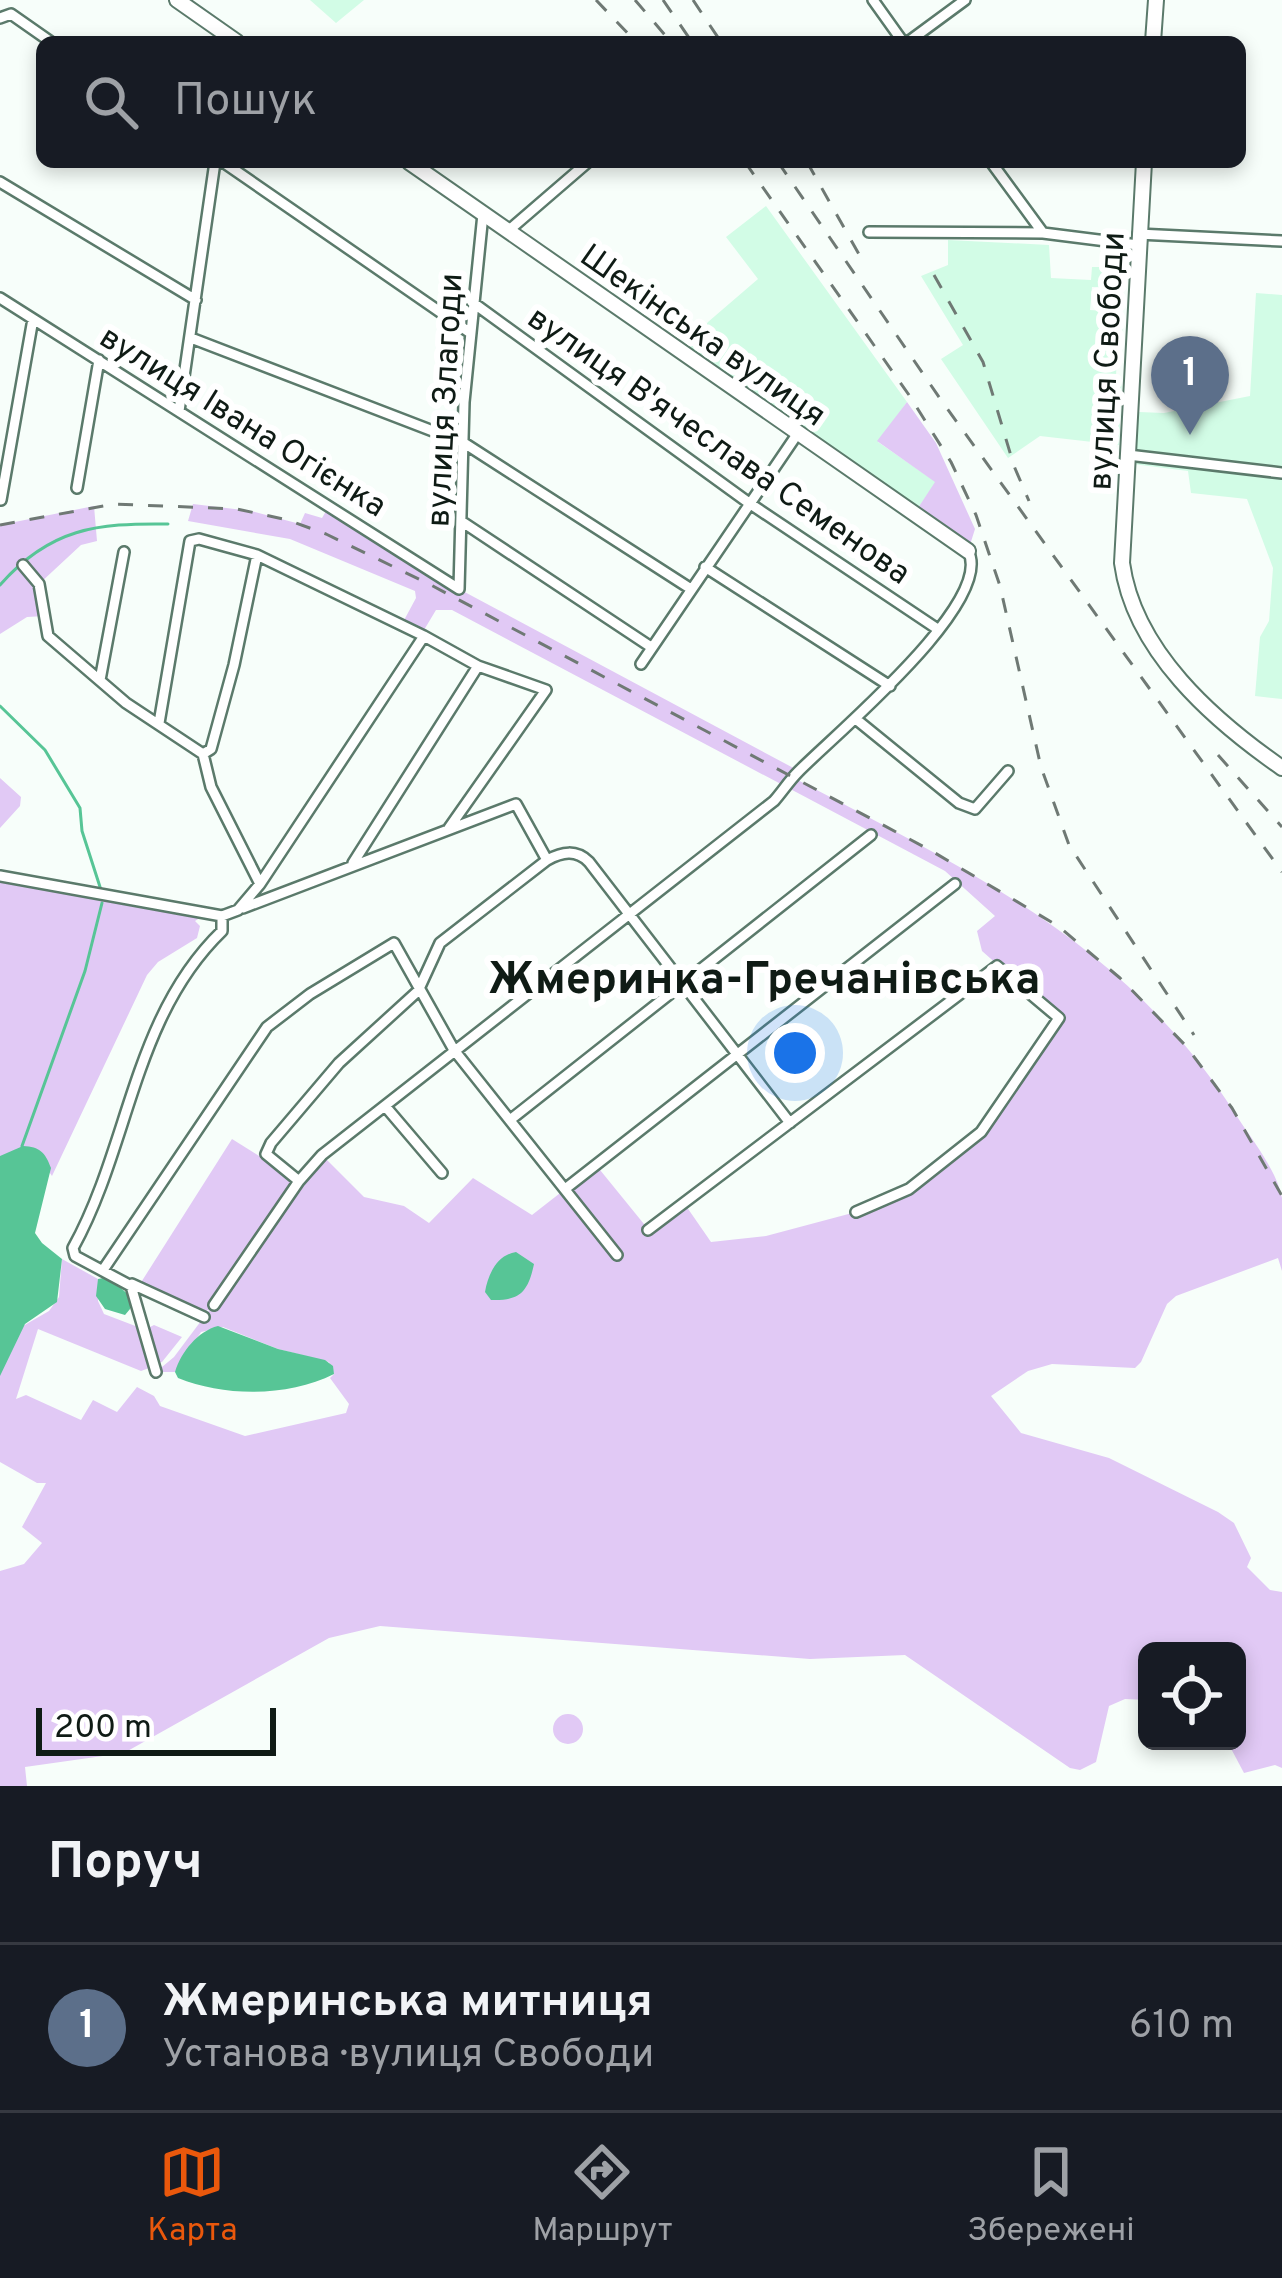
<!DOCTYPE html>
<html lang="uk">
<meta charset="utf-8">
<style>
:root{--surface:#171b24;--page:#20242c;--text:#f1f3f6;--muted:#9ea1a6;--line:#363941;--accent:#ea580c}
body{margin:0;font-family:Overpass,sans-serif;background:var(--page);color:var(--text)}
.controls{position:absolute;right:36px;bottom:36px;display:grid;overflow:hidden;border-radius:18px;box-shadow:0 6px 18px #0003}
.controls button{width:108px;height:108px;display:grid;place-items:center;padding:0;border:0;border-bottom:3px solid var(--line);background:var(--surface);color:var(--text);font:60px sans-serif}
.scale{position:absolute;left:36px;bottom:30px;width:240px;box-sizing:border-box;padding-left:12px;border:6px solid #0f1b15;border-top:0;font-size:33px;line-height:42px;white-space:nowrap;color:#0f1b15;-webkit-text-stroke:9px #fff;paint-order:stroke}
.you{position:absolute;left:795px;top:1053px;width:42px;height:42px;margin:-30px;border:9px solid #fff;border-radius:50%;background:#1a73e8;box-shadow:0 0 0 18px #1a73e833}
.badge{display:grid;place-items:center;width:78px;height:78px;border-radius:50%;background:var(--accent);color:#fff;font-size:39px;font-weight:700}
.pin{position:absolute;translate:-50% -99px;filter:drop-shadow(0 3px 6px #0008)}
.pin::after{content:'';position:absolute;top:63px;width:42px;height:36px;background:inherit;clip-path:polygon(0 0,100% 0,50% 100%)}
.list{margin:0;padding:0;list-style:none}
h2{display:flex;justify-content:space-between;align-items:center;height:156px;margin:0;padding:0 48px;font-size:51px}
h2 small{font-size:39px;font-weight:400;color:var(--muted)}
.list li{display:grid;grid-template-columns:78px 1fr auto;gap:36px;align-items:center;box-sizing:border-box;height:168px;padding:0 48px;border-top:3px solid var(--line)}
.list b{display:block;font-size:45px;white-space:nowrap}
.list p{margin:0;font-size:39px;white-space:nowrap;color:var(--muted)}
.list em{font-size:39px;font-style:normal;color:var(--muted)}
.icon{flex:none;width:66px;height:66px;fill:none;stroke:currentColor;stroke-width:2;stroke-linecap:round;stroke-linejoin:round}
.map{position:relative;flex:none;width:1282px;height:1786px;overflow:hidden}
.search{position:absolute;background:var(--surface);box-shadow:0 6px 18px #0003;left:36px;right:36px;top:36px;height:132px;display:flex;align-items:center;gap:30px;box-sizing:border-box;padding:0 42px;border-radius:18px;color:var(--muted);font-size:45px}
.sheet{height:324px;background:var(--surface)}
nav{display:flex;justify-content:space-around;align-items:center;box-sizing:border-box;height:168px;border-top:3px solid var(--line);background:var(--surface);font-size:33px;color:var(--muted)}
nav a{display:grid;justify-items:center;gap:6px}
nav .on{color:var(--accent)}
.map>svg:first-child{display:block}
.built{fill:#d2fce6}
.green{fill:#e1c9f5}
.water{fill:#57c596}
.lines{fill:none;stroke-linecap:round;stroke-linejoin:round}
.stream{stroke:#57c596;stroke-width:3}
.street-casing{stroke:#5b7a6b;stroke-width:14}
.secondary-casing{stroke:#5b7a6b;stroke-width:18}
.street{stroke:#fff;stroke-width:9}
.secondary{stroke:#fff;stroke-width:14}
.rail{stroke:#6f7974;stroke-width:3;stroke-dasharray:15 15;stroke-linecap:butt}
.labels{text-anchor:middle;stroke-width:12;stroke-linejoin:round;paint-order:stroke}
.street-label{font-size:33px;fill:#0f1b15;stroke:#fff}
.district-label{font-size:45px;font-weight:bold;fill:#0f1b15;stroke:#fff}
</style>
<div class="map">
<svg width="1282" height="1786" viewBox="0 0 1282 1786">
<rect width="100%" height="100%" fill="#f7fefa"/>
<path class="built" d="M310,0H364L336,23Z
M766,206L907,402L878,442L936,482L916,511L688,350L708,322L758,279L726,237Z
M948,240L1049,245L1051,278L1091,280L1092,267H1125V288L1092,287L1090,310L1123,312L1122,348H1117L1116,377L1122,378L1119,445L1040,436L1008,458L941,359L963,345L921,276L948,265Z
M1256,293L1282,295V699L1255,696L1260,637L1269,621L1273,568L1247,499L1191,493L1188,471L1133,464L1139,412L1164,413L1250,396Z"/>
<path class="green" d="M907,402L936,443L975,529L969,548L916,511L935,482L877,441Z
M193,504L251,511L300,524L305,513L322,518L329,506L459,589L799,771L794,778C969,871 1128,943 1238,1118C1253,1141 1277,1171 1282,1198C1282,1220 1282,1248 1282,1271L1278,1258L1176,1296L1167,1304L1141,1362L1135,1368L1052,1364L1028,1371L991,1396L1021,1433L1109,1458L1218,1512L1234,1523L1251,1558L1247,1567L1270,1590L1282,1592V1768L1275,1765L1244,1773L1227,1741H1237V1651H1147V1700L1125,1699L1109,1706L1096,1762L1080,1770L1070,1768L905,1655L810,1659L380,1626L329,1638L124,1753L25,1767L27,1786H0V1571L24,1564L42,1543L22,1527L46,1483H37L0,1462V1363L16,1330L49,1311L59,1297L62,1259L98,1279V1301L104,1314L138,1327L149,1368L141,1371L38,1329L16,1399L26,1395L81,1420L93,1400L117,1412L137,1387L154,1396L160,1406L245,1436L346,1413L349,1404L330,1378L334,1374L329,1362L278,1349L223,1327L201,1332L175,1372H156L174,1357L210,1309L202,1313L140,1284L232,1139L299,1181L322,1155L364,1197L404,1206L429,1223L473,1178L532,1215L596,1165L648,1229L684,1203L711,1242L766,1236L856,1212L895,1197L981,1132L1059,1019L982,951L977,931L995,916L945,871L452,610H436L421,635L402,624L416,598L415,591L290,539L188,521Z
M94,506L97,541L81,545L39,584L45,616L27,617L0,634V525Z
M0,778L21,797L20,806L0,828Z
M0,877L206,914L195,921L200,926L197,938L158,962L147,975L52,1176L39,1157L0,1159Z
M154,1325L182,1337L162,1362L157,1363L148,1328Z
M553 1729a15 15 0 1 1 30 0a15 15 0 1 1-30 0Z"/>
<path class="water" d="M23,1146C40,1147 45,1152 51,1168L35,1233L42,1243L62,1259L57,1302L25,1324L0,1376V1156Z
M516,1252L534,1264C528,1292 520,1301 491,1300L485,1292C488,1274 497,1255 516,1252Z
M108,1277L130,1296V1309L125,1315L105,1309L96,1296L98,1279Z
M218,1326L278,1349L325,1360L333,1366L334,1374C288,1397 225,1397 178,1378L175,1372C181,1352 198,1331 218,1326Z"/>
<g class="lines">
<path class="stream" d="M0,585C50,528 97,523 168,524
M0,706L45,750L80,808L82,831L101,890
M22,1146L85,971L102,903"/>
<g class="street-casing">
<path id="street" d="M873,0L903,42
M0,18L11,14L51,42
M908,42L965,0
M223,162L469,332
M991,162L1043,233
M0,182L196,300
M508,231L588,162
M869,232L1043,233L1138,245
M1138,234L1282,241
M0,298L459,589L464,402L483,214
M472,302L749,503L936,628
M191,338L464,443L691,589
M179,411L215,162
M1128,455L1282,473
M77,488L99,360
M1,500L33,319
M464,523L651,647
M23,565L39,584L48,636L126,703L203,754L211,787L260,884L238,910L222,916
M705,567L890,686
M641,664L798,433
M100,680L124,552
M857,720L959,803L975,809L1008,771
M159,723L190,541L199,539L257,555
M203,754L211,749L234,665L257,555L424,636
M449,828L546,690L478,666
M0,876L222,916V931C133,1017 130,1145 73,1248L75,1256L131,1286L156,1372
M260,884L424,636L478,666L353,863
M243,908L516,804L547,860
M385,1106L442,1173
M510,1120L871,835
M299,1181L266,1154L271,1143L339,1063L418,991L440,943L547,860C562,852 576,849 589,862L790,1123
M565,1189L955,884
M648,1230L997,966L1059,1018L981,1132L909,1189L856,1212
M103,1270L267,1027L310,994L394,943L454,1050L617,1255
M132,1284L204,1317
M214,1305L299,1181L322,1155L774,801C782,792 789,781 798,772C832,737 996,602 968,551"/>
</g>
<g class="secondary-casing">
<path id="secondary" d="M177,0L237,42
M1153,42L1156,0
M409,162L968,551
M1144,162L1122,563C1134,651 1213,720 1282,768"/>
</g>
<use href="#street" class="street"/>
<use href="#secondary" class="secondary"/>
<path class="rail" d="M596,0L636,42
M635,0L671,42
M663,0L692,42
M693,0L721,42
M745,162L909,395L951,462L976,515L1000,586L1041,767L1069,845L1194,1035
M778,162L941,400L1282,872
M807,162L860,256
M934,275L983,362L1014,466L1029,501
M0,525L114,504L237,509L288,520L326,534L429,584L930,850L1058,926L1120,978L1186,1046L1232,1108L1282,1196
M1218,755L1282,827"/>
</g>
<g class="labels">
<g class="street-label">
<text transform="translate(704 334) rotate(35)" y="12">Шекінська вулиця</text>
<text transform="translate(1105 361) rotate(-87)" y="12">вулиця Свободи</text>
<text transform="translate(443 400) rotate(-87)" y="12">вулиця Злагоди</text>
<text transform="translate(244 420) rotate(32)" y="12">вулиця Івана Огієнка</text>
<text transform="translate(720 444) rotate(35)" y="12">вулиця В'ячеслава Семенова</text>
</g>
<g class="district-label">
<text x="764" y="993">Жмеринка-Гречанівська</text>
</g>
</g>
</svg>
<div class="controls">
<button><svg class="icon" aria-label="locate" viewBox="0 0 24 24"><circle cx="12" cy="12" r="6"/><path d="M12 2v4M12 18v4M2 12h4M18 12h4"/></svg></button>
</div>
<div class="scale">200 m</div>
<div class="you"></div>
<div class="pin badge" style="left:1190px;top:435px;background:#5c6f8a">1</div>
<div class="search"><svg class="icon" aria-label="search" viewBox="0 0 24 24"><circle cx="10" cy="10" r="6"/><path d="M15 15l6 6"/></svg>Пошук</div>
</div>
<section class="sheet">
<h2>Поруч<small></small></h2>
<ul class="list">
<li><span class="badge" style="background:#5c6f8a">1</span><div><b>Жмеринська митниця</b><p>Установа · вулиця Свободи</p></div><em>610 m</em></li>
</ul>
</section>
<nav>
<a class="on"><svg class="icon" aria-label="map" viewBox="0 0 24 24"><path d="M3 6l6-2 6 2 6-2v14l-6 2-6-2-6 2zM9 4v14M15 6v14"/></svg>Карта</a>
<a><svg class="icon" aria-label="directions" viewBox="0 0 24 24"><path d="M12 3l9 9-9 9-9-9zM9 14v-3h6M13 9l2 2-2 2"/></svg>Маршрут</a>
<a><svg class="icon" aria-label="saved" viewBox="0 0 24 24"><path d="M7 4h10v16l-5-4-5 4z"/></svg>Збережені</a>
</nav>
